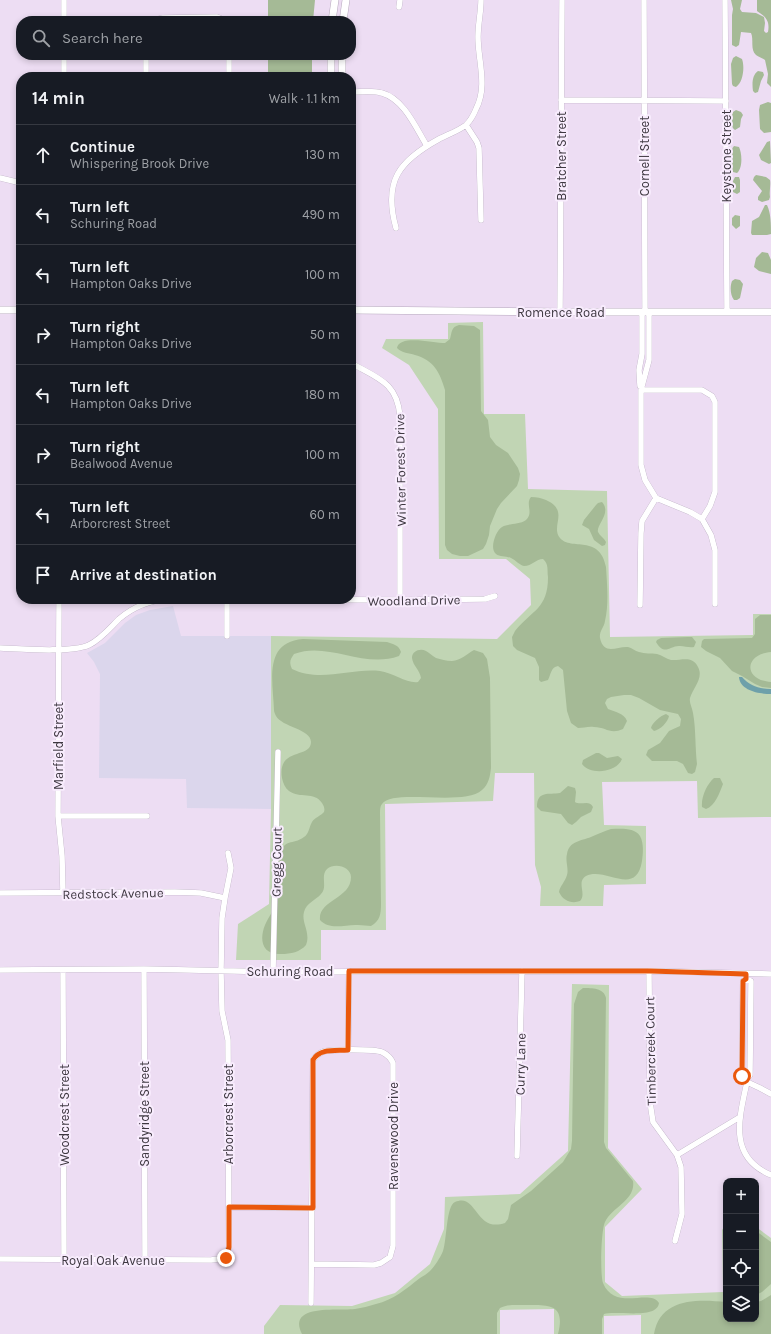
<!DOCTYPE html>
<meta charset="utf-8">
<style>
:root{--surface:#171b24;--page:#20242c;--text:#f1f3f6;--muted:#9ea1a6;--line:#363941}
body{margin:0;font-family:Karla,sans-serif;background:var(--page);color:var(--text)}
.controls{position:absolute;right:12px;bottom:12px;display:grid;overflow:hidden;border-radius:8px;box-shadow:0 2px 6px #0003}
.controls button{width:36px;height:36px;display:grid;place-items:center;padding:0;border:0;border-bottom:1px solid var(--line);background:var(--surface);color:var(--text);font:20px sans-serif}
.stop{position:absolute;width:12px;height:12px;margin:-9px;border:3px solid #ea580c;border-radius:50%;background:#fff}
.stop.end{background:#ea580c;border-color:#fff;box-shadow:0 1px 4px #0008}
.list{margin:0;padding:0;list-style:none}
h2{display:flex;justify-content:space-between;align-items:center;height:52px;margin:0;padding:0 16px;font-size:17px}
h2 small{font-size:13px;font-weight:400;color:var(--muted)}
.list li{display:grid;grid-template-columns:26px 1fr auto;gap:12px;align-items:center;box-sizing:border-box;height:60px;padding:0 16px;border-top:1px solid var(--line)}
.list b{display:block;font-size:15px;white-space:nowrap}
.list p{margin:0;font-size:13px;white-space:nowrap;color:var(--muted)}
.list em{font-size:13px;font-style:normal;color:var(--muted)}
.icon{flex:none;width:22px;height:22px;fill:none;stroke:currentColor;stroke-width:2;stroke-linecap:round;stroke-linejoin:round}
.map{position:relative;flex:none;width:771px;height:1334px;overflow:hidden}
.search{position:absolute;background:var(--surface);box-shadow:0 2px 6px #0003;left:16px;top:16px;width:340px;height:44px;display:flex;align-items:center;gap:10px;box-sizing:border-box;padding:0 14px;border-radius:16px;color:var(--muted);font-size:15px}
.panel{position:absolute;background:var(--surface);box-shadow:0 2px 6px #0003;left:16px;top:72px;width:340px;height:532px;border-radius:16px}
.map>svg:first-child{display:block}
.education{fill:#dbd6ec}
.green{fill:#c1d5b4}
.forest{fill:#a5ba96}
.water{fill:#6ea0aa}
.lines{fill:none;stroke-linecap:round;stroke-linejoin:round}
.minor-casing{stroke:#b6a8bd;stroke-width:6}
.tertiary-casing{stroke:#b6a8bd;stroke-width:8}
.minor{stroke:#fff;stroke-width:5.5}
.tertiary{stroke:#fff;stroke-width:7}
.route{stroke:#ea580c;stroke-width:5}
.labels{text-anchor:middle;stroke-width:4;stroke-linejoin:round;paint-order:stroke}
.street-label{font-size:13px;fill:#3e3841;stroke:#f8ecfd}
</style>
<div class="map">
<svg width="771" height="1334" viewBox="0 0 771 1334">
<rect width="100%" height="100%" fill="#edddf3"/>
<path class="education" d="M173,606L181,636H271V809L187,808L186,779L99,778L100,674L94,662L87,653L105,643L125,623L136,615L150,610Z"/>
<path class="green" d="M483,322L484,414H525L528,489L607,491L610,637L753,635V614H771V817L698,818L697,781L602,782L604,825L646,826V884L604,885L603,906H540L541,887L535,865L534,773H495L493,801L385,804L386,930H321V960H236L238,924L269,904L271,809V636L497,639L531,605L530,579L506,559H439L438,409L409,365L382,348L386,339H448V323Z
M572,984L609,985L608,1148L642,1189L605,1227V1282L622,1296L723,1292L722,1230L726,1224V1319H756V1227L771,1238V1334H641V1315L604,1316V1334H554V1309L500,1310V1334H264V1326L280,1305L352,1306L395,1293L430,1264L444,1229L445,1197L520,1194L568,1151Z"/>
<path class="forest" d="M268,0H315L313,21H268Z
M731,0H742L740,9L742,12L756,13L764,17L765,23L764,31L766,33L768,32C770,21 766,17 757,11V0H771V87L767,83L768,74L765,60C762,58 759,57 756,55C750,50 754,39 751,33L741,32L739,45L736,47L732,45V15L733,9Z
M268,55H312V77H268Z
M736,56L742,59C745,67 743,83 736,87L733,86L732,84L731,64L733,58Z
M758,71L763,72L764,75L761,81L758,92L755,93L753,91C752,84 752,75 758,71Z
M768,102L771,103V132L764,133L760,129L759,110L760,105Z
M736,110L741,112L743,115L741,119L740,127L735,130C730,127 731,117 733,112Z
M770,141L771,163L769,164L761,160L759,155L767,142Z
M734,146L739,147C742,153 743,168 737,173L733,172C731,165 729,151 734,146Z
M756,175L766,177L770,180C771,186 769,191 770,197L769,200L762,202L758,200V197L762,191L753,180L754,177Z
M735,177H739L740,180V192L737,194L733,192V181Z
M765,205H767C771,213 771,225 771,234L767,235H752L751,233L752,221L759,217Z
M735,215L740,216V226L736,229L732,225V218Z
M762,252L768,253L771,260V274L759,271L754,267L756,258Z
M735,279L740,280L743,284L740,298L737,300H734C730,295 730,286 732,281Z
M459,325L474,326L480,330L481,411L488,420L490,437L496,445L508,453L518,468L520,474L519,480L517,486L501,503L497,509L490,526L489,535L486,544L483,549L468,556H460L452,554L447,550L445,545V390C440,373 434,360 415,355C409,353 402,353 397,348C399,334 434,343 445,343L450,339C452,332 451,327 459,325Z
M531,497C537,497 541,498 546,500C570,511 550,526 560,538C571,551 600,534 606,567C607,584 609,604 605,621C604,628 599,631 600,638C604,656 617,646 628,647C632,648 635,651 639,652C645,654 651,653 657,654C662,655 666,659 671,660C681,661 692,655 698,667C704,678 693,688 690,698C689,703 692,707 693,713C696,729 695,747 697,764L695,772L692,774L688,773L683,764L677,761H652L646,755L648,750L660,743L669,731L680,726L681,719L678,714L660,710L639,698L631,695H624L611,697L607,699L605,703L608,709C615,712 624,713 627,721L623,729C610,735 606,727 594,727C589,726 583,728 578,728L571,723L567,711L563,670L558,666C551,667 551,674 548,680L541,682L539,680V667L535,658L517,650L513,646L512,637L515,631C532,610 548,609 548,577C547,570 549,564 543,559C536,559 532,566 524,566C519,565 516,560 511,558C506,556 500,557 496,554C489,549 496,530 502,527C509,523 519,525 526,520C534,513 525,504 531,497Z
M602,502C612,513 596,525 598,532C600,536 604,538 606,542L605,545L602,546L594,540L589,529L582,525L584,520L596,505L598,503Z
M760,615H771V652C744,654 743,680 771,682V688L762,687L755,684L742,676L732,671L720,658L706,651L701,647L702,641L704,639L752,638L755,634V619Z
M688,637H692L696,642L694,647C689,648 685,646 680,646C670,645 665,657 656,642L657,640L661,638Z
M303,639L387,642C393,644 399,645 401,652L399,656C363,669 328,641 294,654C290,660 289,662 292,669C321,683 350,668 380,671C393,673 408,684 418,682L421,678C420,670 413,666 412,658C412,651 420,648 426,651C430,653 432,656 436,658C441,659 446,661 452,661C461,660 467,654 474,650L483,653L487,659L490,678L491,768C490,776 489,784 482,790C463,807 393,788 382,804C380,806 380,810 380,813L381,904C381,914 380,921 371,926C367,926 363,925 358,925C346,924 330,931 320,920C318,900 351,899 351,877C351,867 335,862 327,869C320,876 328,887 321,894C316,900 306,903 304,912C301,923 311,932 306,945C300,952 291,954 281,954C262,955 259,940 265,925C269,916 275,909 277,899C279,886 279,870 279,856C285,837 292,846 304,837C309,834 309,827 312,822C315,817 321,816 324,812C325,809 324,806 322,803C314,791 300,799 289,791C285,788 283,783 282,778C277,747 311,759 311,742C311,729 282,727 276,716C275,714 274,712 274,710C273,682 263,642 303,639Z
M666,714L669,716C668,722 660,730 654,731L651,728C652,723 660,716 666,714Z
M596,753H599L607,758L618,756L622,759C617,772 591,776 582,764L583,760Z
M714,778H720L723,784C720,792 715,806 706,809L702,807C701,797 707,784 714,778Z
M568,786L575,788L576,792L575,802C581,806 589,799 593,807L591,812L581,817L576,822L572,825L568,823L561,814L541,811L537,807C537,790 549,795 560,793Z
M611,829C620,829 634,827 640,836C644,843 643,853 642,861C636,898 605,866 586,876C576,882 587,894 580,901C572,904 563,901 559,892C560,886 565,882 567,875C569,869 565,861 567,854C569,841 581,841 591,837C598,834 604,831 611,829Z
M583,988C592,988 604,988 606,998L604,1142L606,1148L633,1181C636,1200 612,1207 605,1222C601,1230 600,1275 603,1283C615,1312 650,1288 659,1303C657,1320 616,1310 604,1314L602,1319V1334H558C566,1303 548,1305 525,1305C516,1305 507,1304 500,1308L497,1313V1334H302C286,1303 340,1311 355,1309C362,1308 369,1306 376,1304C393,1300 406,1289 420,1278C423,1276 427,1274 430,1271C435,1266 440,1258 443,1251C447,1240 446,1206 455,1202C477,1192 475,1233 505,1223L508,1219L511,1205L531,1191L563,1162L571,1149L572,1141L574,1004L578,992Z
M756,1231L771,1242V1284L762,1292L756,1295Z
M771,1295V1334H654C660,1298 697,1299 726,1302V1319H756V1302L761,1301Z"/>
<path class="water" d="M739,677H742C750,686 759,689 771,689V694C760,694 740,691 739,677Z"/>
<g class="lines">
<g class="minor-casing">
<path id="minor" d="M64,0V21
M644,0L645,312
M725,0L727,312
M399,7L400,0
M150,21L163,18L217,17L226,21
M64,55V77
M146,55V77
M229,55V77
M351,92C361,92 372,90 382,93C404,99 416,128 427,146
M561,100L726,101
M466,125L477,142L479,148L481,220
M0,178L21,183
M396,228C383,181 399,161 439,139C447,135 460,130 466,125C470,121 474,114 476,109C488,86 478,61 478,37C478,24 481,12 481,0
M560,312L562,0
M649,313V360L641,390V465L645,480L656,498L690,512L702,519L711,535L715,550V604
M351,363C377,378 397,382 400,416V600
M640,386L639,370L642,354V312
M641,390H702L712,396L715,402V492L710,506L702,519
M59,599L58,816L62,856L63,893
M212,599L400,600L485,599L495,596
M227,599V636
M640,605L641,533L642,521L656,498
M0,648C22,649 71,653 89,645C101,639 109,629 119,619C133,607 151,600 169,599
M58,816H147
M0,893L175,892L201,893L225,898
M144,969L145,1259
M0,970L144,969L273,972L649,971L771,974
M63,970L64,1259
M649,971L650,1102L653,1122L677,1155L681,1167L682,1214L675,1241
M273,972L278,752
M746,974V979L743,981L742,1076L747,1078
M746,979L751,981L750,1075L747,1078V1081
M348,1050L349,971
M771,1094L760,1088L747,1082C739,1119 728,1157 771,1175
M677,1155L740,1117
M517,1156L522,971
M229,1207L313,1208
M0,1259L211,1260L226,1258L229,1247L228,1040L222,1011L221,971L222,918L225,898L231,868L228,853
M311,1303L313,1060C315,1057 318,1054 322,1052C330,1049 375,1049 382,1052C388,1055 391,1058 393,1063V1246L390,1257L381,1263L374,1265L312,1264"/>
</g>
<g class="tertiary-casing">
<path id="tertiary" d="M332,21L335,0
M343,21L346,0
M342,55V77
M331,77V55
M0,310H21
M351,310L560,312H771"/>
</g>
<use href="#minor" class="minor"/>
<use href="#tertiary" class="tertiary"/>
</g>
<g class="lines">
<path class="route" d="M226,1258L229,1247V1207L313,1208V1060C320,1048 335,1051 348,1050L349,971H650L746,974V979L743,981L742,1076"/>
</g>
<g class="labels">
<g class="street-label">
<text transform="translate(561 156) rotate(-90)" y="5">Bratcher Street</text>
<text transform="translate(644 156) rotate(-90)" y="5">Cornell Street</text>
<text transform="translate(726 156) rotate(-90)" y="5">Keystone Street</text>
<text x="561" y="317">Romence Road</text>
<text transform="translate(400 470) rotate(-91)" y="5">Winter Forest Drive</text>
<text transform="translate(414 600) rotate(-1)" y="5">Woodland Drive</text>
<text transform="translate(58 746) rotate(-90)" y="5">Marfield Street</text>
<text transform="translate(276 862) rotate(-89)" y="5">Gregg Court</text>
<text transform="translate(113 893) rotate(-1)" y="5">Redstock Avenue</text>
<text x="290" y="976">Schuring Road</text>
<text transform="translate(650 1051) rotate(-91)" y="5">Timbercreek Court</text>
<text transform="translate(520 1064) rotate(-89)" y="5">Curry Lane</text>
<text transform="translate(144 1114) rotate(-90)" y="5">Sandyridge Street</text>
<text transform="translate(228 1114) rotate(-90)" y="5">Arborcrest Street</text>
<text transform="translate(64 1115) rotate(-90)" y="5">Woodcrest Street</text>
<text transform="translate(393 1136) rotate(-90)" y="5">Ravenswood Drive</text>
<text x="113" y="1265">Royal Oak Avenue</text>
</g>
</g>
</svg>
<div class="controls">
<button>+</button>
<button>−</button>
<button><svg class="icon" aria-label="locate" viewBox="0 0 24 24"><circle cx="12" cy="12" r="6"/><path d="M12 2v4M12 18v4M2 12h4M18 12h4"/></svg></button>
<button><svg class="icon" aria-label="layers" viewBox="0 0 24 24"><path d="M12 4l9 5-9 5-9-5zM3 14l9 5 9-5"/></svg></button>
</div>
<div class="stop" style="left:742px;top:1076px"></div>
<div class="stop end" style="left:226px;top:1258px"></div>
<div class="search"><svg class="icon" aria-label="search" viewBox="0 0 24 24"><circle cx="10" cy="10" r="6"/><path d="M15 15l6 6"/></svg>Search here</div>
<section class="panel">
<h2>14 min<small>Walk · 1.1 km</small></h2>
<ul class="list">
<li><svg class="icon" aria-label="ahead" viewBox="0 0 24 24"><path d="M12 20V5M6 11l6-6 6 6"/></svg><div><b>Continue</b><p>Whispering Brook Drive</p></div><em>130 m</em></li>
<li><svg class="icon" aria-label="left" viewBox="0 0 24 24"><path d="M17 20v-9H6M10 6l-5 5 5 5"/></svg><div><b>Turn left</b><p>Schuring Road</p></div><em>490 m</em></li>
<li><svg class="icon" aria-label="left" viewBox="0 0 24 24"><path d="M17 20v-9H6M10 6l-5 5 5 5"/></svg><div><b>Turn left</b><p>Hampton Oaks Drive</p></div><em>100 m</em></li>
<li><svg class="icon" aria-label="right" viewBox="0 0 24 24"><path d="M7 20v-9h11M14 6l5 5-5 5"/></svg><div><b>Turn right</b><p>Hampton Oaks Drive</p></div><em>50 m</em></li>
<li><svg class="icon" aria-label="left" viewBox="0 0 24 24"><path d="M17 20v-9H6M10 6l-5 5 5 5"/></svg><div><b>Turn left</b><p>Hampton Oaks Drive</p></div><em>180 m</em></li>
<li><svg class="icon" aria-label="right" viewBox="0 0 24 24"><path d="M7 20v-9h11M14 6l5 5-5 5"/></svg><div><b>Turn right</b><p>Bealwood Avenue</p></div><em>100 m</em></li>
<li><svg class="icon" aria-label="left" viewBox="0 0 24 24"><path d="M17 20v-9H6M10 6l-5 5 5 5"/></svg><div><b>Turn left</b><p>Arborcrest Street</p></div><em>60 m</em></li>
<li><svg class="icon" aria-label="arrive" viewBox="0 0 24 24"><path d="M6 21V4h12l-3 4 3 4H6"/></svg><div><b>Arrive at destination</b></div></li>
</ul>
</section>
</div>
